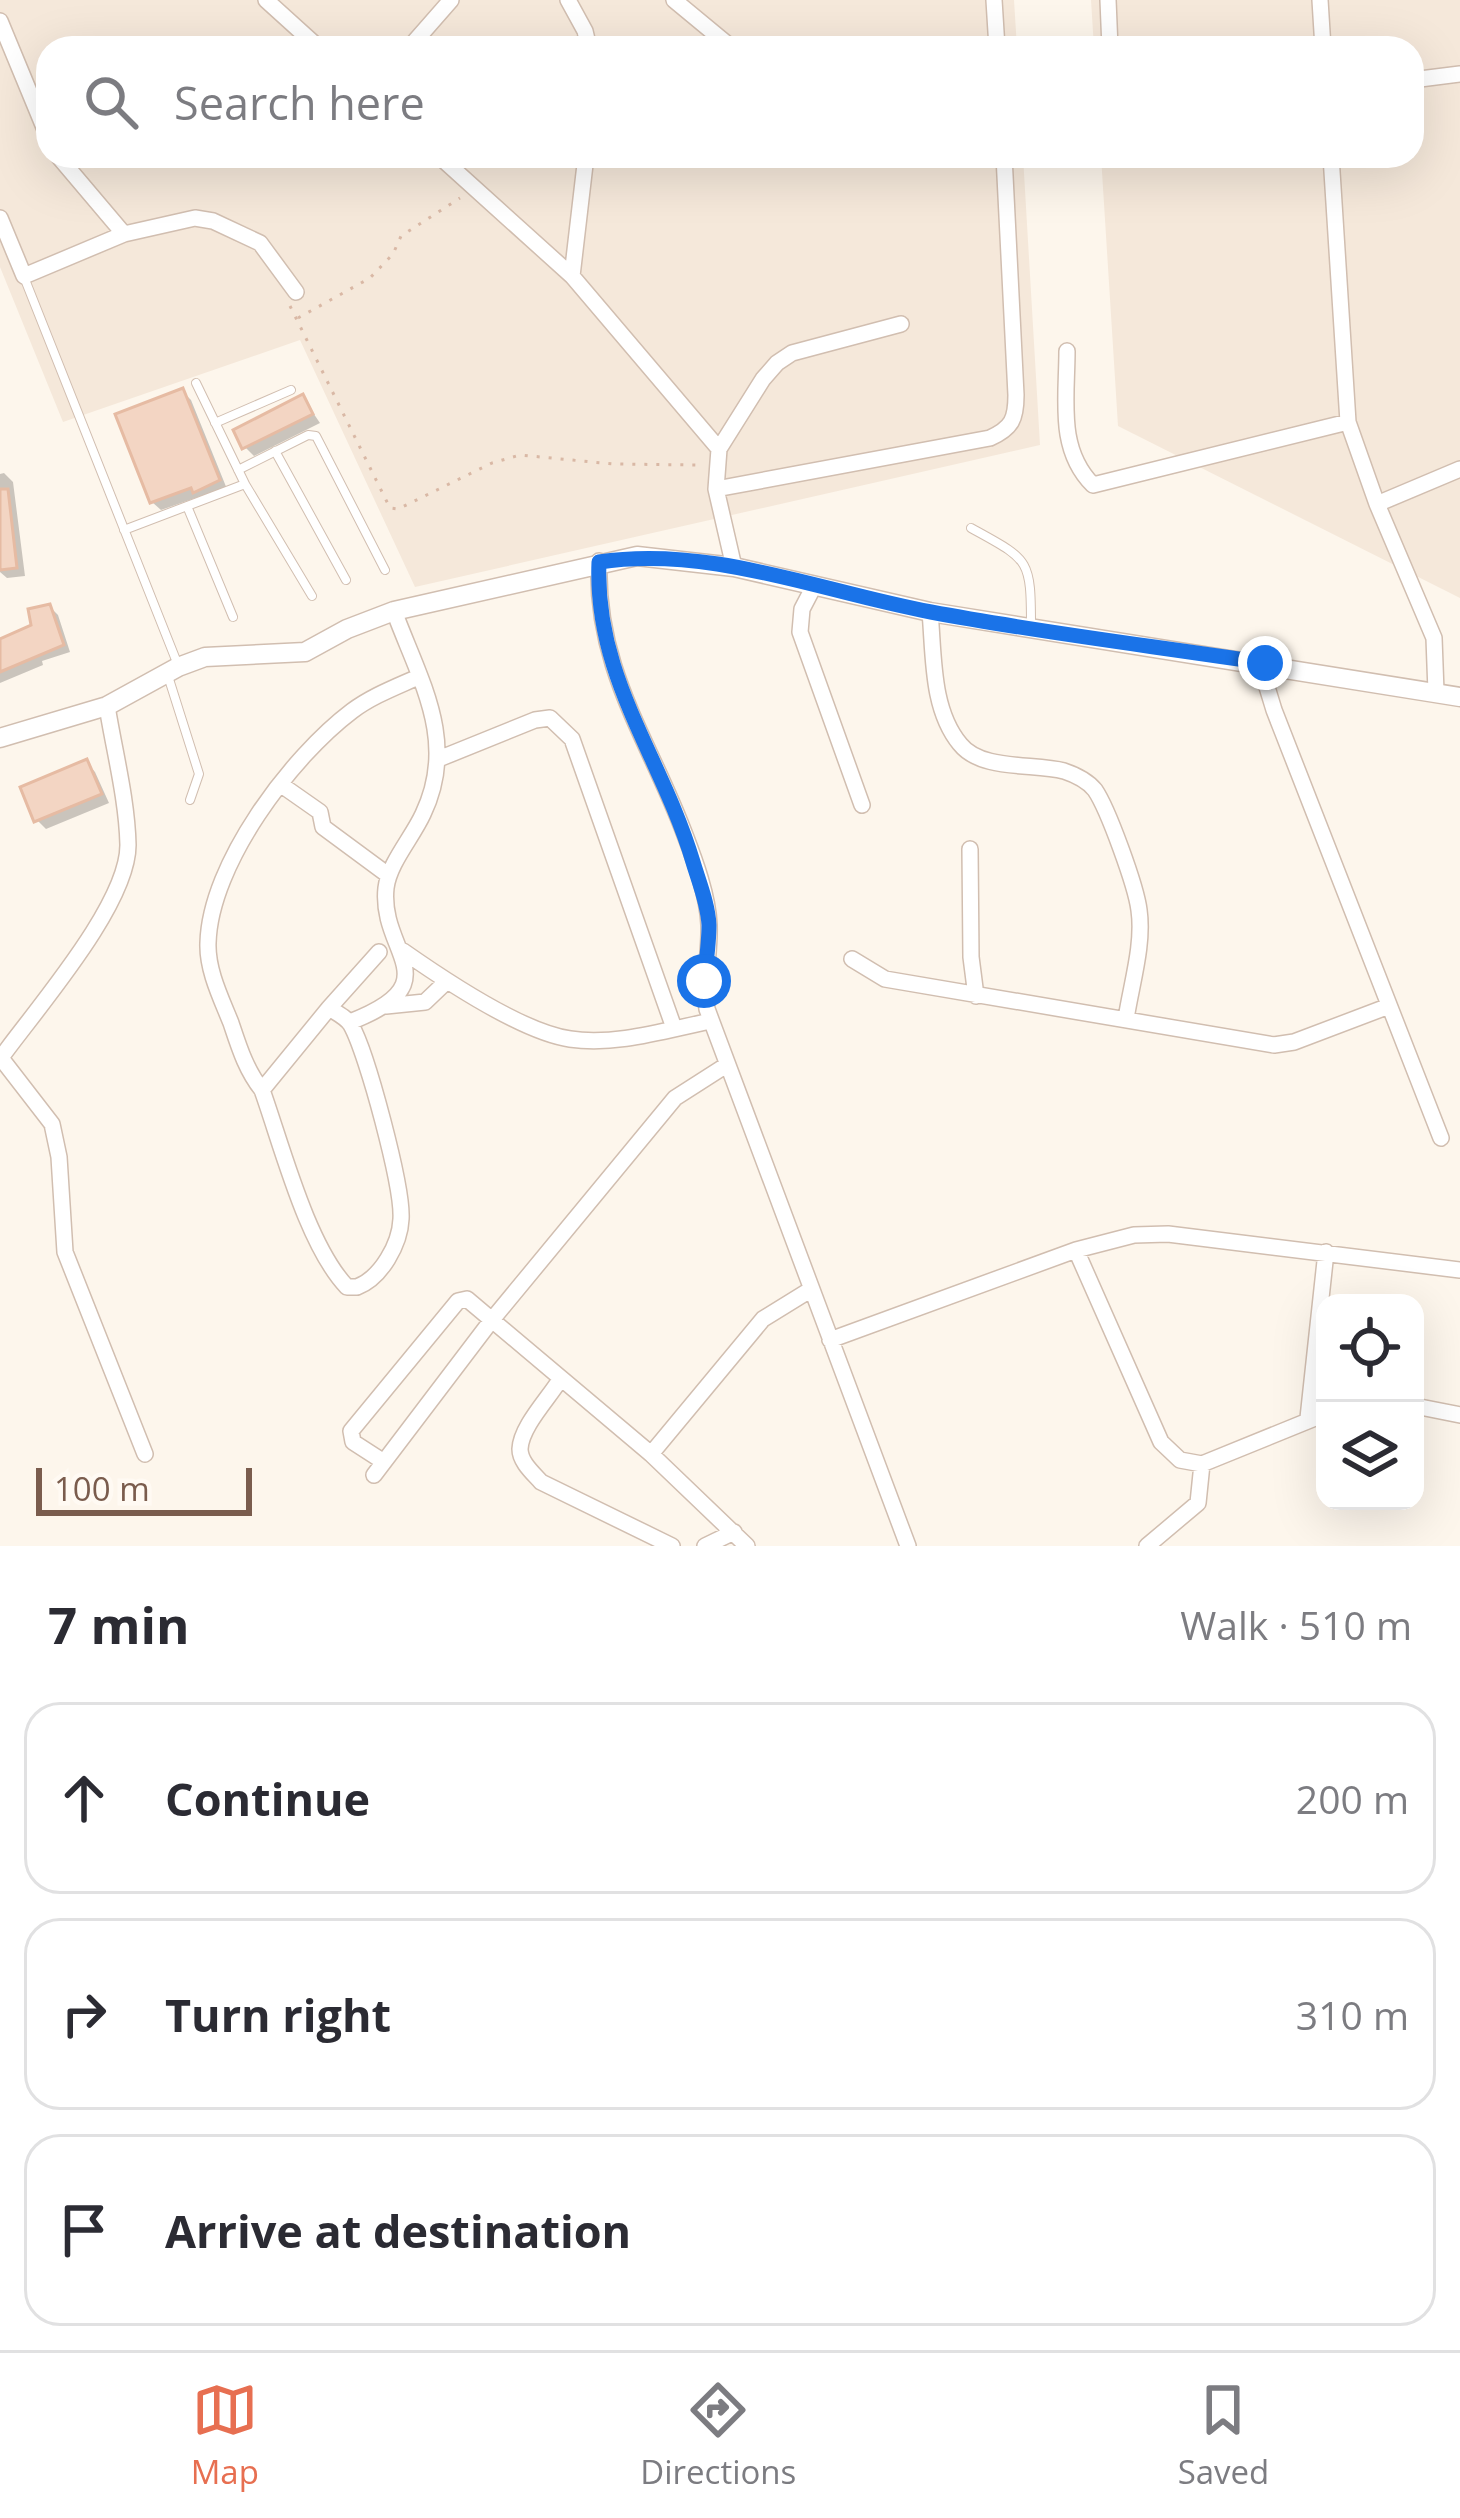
<!DOCTYPE html>
<meta charset="utf-8">
<style>
:root{--surface:#fff;--page:#f7f7f7;--text:#2b2b33;--muted:#7c7c81;--line:#e1e1e2;--accent:#e76f51}
body{margin:0;font-family:"Open Sans",sans-serif;background:var(--page);color:var(--text)}
.controls{position:absolute;right:36px;bottom:36px;display:grid;overflow:hidden;border-radius:24px;box-shadow:0 12px 48px #0002}
.controls button{width:108px;height:108px;display:grid;place-items:center;padding:0;border:0;border-bottom:3px solid var(--line);background:var(--surface);color:var(--text);font:60px sans-serif}
.scale{position:absolute;left:36px;bottom:30px;width:216px;box-sizing:border-box;padding-left:12px;border:6px solid #7a5c4d;border-top:0;font-size:33px;line-height:42px;white-space:nowrap;color:#7a5c4d;-webkit-text-stroke:9px #fffaf3;paint-order:stroke}
.stop{position:absolute;width:36px;height:36px;margin:-27px;border:9px solid #1a73e8;border-radius:50%;background:#fff}
.stop.end{background:#1a73e8;border-color:#fff;box-shadow:0 3px 12px #0008}
.list{margin:0;padding:0;list-style:none}
h2{display:flex;justify-content:space-between;align-items:center;height:156px;margin:0;padding:0 48px;font-size:51px}
h2 small{font-size:39px;font-weight:400;color:var(--muted)}
.list li{display:grid;grid-template-columns:78px 1fr auto;gap:36px;align-items:center;box-sizing:border-box;height:192px;margin:0 24px 24px;padding:0 24px;border:3px solid var(--line);border-radius:36px}
.list b{display:block;font-size:45px;white-space:nowrap}
.list em{font-size:39px;font-style:normal;color:var(--muted)}
.icon{flex:none;width:66px;height:66px;fill:none;stroke:currentColor;stroke-width:2;stroke-linecap:round;stroke-linejoin:round}
.map{position:relative;flex:none;width:1460px;height:1546px;overflow:hidden}
.search{position:absolute;background:var(--surface);box-shadow:0 12px 48px #0002;left:36px;right:36px;top:36px;height:132px;display:flex;align-items:center;gap:30px;box-sizing:border-box;padding:0 42px;border-radius:36px;color:var(--muted);font-size:45px}
.sheet{height:804px;background:var(--surface)}
nav{display:flex;justify-content:space-around;align-items:center;box-sizing:border-box;height:168px;border-top:3px solid var(--line);background:var(--surface);font-size:33px;color:var(--muted)}
nav a{display:grid;justify-items:center;gap:6px}
nav .on{color:var(--accent)}
.map>svg:first-child{display:block}
.residential{fill:#f5e8da}
.shadow{fill:#0003}
.building{fill:#f3d5c3;stroke:#e6bba3;stroke-width:3}
.lines{fill:none;stroke-linecap:round;stroke-linejoin:round}
.service-casing{stroke:#d1beb0;stroke-width:10}
.minor-casing{stroke:#d1beb0;stroke-width:18}
.tertiary-casing{stroke:#d1beb0;stroke-width:21}
.path{stroke:#d9b8a5;stroke-width:3;stroke-dasharray:3 9;stroke-linecap:butt}
.service{stroke:#fff;stroke-width:8}
.minor{stroke:#fff;stroke-width:15}
.tertiary{stroke:#fff;stroke-width:18}
.route{stroke:#1a73e8;stroke-width:15}
</style>
<div class="map">
<svg width="1460" height="1546" viewBox="0 0 1460 1546">
<rect width="100%" height="100%" fill="#fdf6ec"/>
<path class="residential" d="M0,0H1014L1017,48H48V156H1023L1040,445L415,587L300,340L63,422L0,267Z
M1091,0H1460V598L1118,426L1101,156H1412V48H1094Z"/>
<path class="shadow" d="M183,392L191,400L227,489L205,500L201,496L161,510L152,502Z
M303,398L320,423L254,456L245,447Z
M4,473L13,482L25,576L7,578L0,572V474Z
M50,607L58,615L70,652L42,661L43,665L0,683V642L35,627Z
M87,763L95,772L109,803L46,829L37,820Z"/>
<path class="building" d="M183,388L220,480L193,493L191,488L150,503L115,414Z
M303,394L313,414L242,449L233,430Z
M0,489H8L17,568L0,570Z
M50,604L64,645L0,672V639L31,625L28,609Z
M87,759L102,794L34,822L20,787Z"/>
<g class="lines">
<g class="service-casing">
<path id="service" d="M24,277L178,665
M196,383L245,484
M215,423L291,390
M275,451L346,580
M238,470L308,435L316,436L385,570
M187,506L233,617
M971,528C1029,560 1031,558 1031,626
M124,530L245,484L312,596
M168,676L199,774L190,800"/>
</g>
<g class="minor-casing">
<path id="minor" d="M266,0L319,48
M568,0L585,31L589,48
M674,0L732,48
M994,0L997,48
M1108,0L1110,48
M1320,0L1323,48
M0,21L48,137
M409,48L451,0
M1412,80L1460,74
M58,156L124,234
M439,156L572,276L719,449L716,489L734,567
M1331,156L1348,422L1377,504L1434,638L1436,692
M0,218L24,276L124,234L195,218L213,221L260,243L296,292
M572,276L586,156
M1067,351C1067,399 1057,449 1093,485L1348,422
M719,449L763,379L777,363L792,353L901,324
M716,489L990,438C1012,428 1016,419 1016,395L1004,156
M1377,504L1460,469
M599,561C595,669 649,739 685,835C695,861 708,896 709,925C710,953 703,980 707,1009L908,1546
M814,586L802,609L800,632L862,805
M930,612C934,655 931,709 960,744C981,771 1034,763 1064,771C1076,775 1087,780 1095,790C1108,809 1136,886 1139,910C1144,945 1131,985 1126,1019
M1265,663L1267,687L1274,710L1441,1138
M441,758L535,720L550,718L572,739L674,1028
M280,784L320,812L323,827L388,875
M970,849L971,957L976,996
M403,951C443,979 522,1032 570,1039C616,1046 666,1030 711,1021
M852,959L885,979L1274,1045L1294,1042L1389,1006
M386,1006L425,1002L447,981
M329,1008C337,1013 347,1018 351,1025C367,1053 403,1187 401,1219C400,1244 381,1278 357,1287H347C307,1245 282,1146 262,1090Z
M329,1008L379,952
M350,1022C453,982 379,953 386,888C389,863 412,838 423,814C458,741 420,681 394,611
M1,1058L52,1124L59,1157L65,1252L145,1454
M0,1059C36,1009 128,905 128,845C127,799 114,750 107,706
M262,1090C246,1070 239,1047 231,1023C221,998 207,970 208,943C210,864 291,757 352,711C372,696 396,687 418,677
M1076,1250L1161,1442L1180,1460L1202,1464L1325,1414
M830,1340L1076,1250L1134,1235L1168,1234L1460,1270
M561,1378C550,1397 521,1426 520,1449C520,1462 533,1473 541,1482L672,1546
M1415,1406L1460,1415
M1308,1418L1326,1252
M651,1454L763,1319L810,1290
M384,1462L353,1442L351,1431L458,1301L467,1299L651,1454L747,1546
M374,1475L491,1321L675,1098L725,1066
M705,1546L734,1532
M1147,1546L1198,1503L1202,1464"/>
</g>
<g class="tertiary-casing">
<path id="tertiary" d="M0,738L107,706L178,667L205,657L305,652L347,629L394,611L637,556L734,567L930,612L1460,697"/>
</g>
<path class="path" d="M290,306L390,508L398,509L492,463L520,455L613,464L701,465
M298,318L370,278L393,254L401,236L460,198"/>
<use href="#service" class="service"/>
<use href="#minor" class="minor"/>
<use href="#tertiary" class="tertiary"/>
</g>
<g class="lines">
<path class="route" d="M704,981C706,963 709,944 709,925C708,904 699,882 693,862C662,757 594,677 599,562C711,545 822,592 931,612C1042,633 1154,646 1265,663"/>
</g>
</svg>
<div class="controls">
<button><svg class="icon" aria-label="locate" viewBox="0 0 24 24"><circle cx="12" cy="12" r="6"/><path d="M12 2v4M12 18v4M2 12h4M18 12h4"/></svg></button>
<button><svg class="icon" aria-label="layers" viewBox="0 0 24 24"><path d="M12 4l9 5-9 5-9-5zM3 14l9 5 9-5"/></svg></button>
</div>
<div class="scale">100 m</div>
<div class="stop" style="left:704px;top:981px"></div>
<div class="stop end" style="left:1265px;top:663px"></div>
<div class="search"><svg class="icon" aria-label="search" viewBox="0 0 24 24"><circle cx="10" cy="10" r="6"/><path d="M15 15l6 6"/></svg>Search here</div>
</div>
<section class="sheet">
<h2>7 min<small>Walk · 510 m</small></h2>
<ul class="list">
<li><svg class="icon" aria-label="ahead" viewBox="0 0 24 24"><path d="M12 20V5M6 11l6-6 6 6"/></svg><div><b>Continue</b></div><em>200 m</em></li>
<li><svg class="icon" aria-label="right" viewBox="0 0 24 24"><path d="M7 20v-9h11M14 6l5 5-5 5"/></svg><div><b>Turn right</b></div><em>310 m</em></li>
<li><svg class="icon" aria-label="arrive" viewBox="0 0 24 24"><path d="M6 21V4h12l-3 4 3 4H6"/></svg><div><b>Arrive at destination</b></div></li>
</ul>
</section>
<nav>
<a class="on"><svg class="icon" aria-label="map" viewBox="0 0 24 24"><path d="M3 6l6-2 6 2 6-2v14l-6 2-6-2-6 2zM9 4v14M15 6v14"/></svg>Map</a>
<a><svg class="icon" aria-label="directions" viewBox="0 0 24 24"><path d="M12 3l9 9-9 9-9-9zM9 14v-3h6M13 9l2 2-2 2"/></svg>Directions</a>
<a><svg class="icon" aria-label="saved" viewBox="0 0 24 24"><path d="M7 4h10v16l-5-4-5 4z"/></svg>Saved</a>
</nav>
